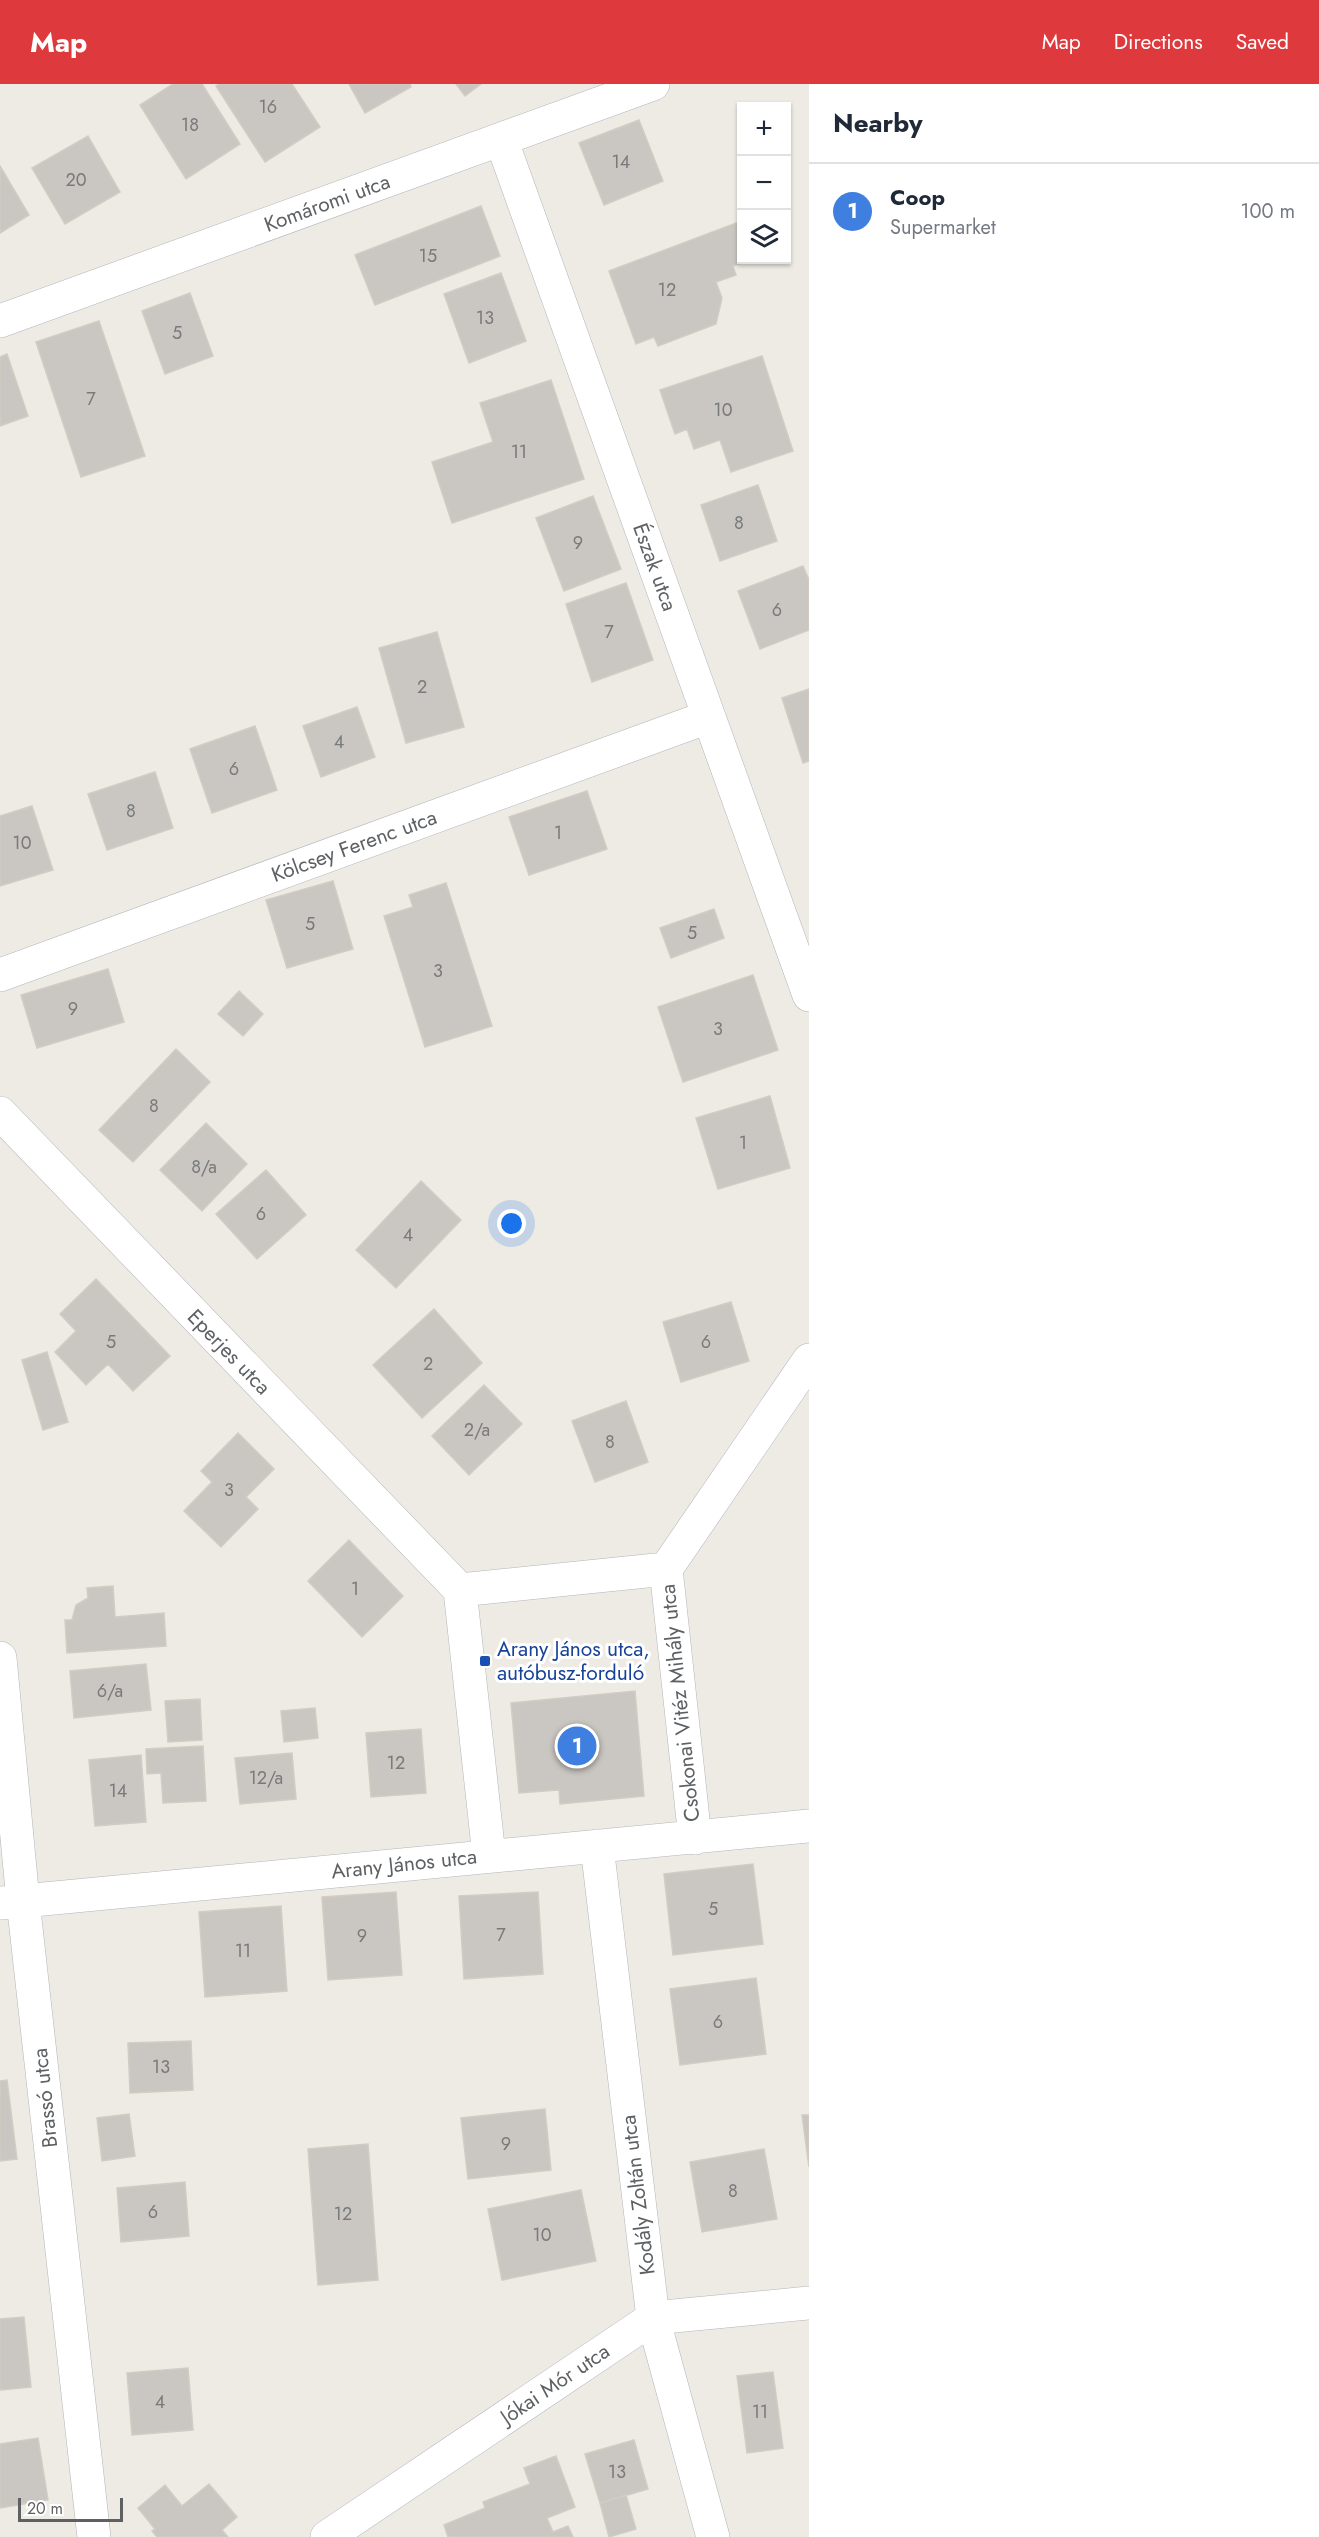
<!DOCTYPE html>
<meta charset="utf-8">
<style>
:root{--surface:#fff;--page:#f2f2f3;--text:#1f2937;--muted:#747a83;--line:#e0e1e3;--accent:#de3a3d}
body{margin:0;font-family:Jost,sans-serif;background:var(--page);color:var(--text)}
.controls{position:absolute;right:18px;top:18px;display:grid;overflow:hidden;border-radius:0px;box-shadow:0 2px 4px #0004}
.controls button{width:54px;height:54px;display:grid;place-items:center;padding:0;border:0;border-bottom:2px solid var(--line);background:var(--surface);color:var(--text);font:30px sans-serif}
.scale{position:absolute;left:18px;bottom:15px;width:105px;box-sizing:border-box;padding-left:6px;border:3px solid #5d6164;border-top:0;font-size:16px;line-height:21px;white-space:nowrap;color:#5d6164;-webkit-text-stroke:4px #fff;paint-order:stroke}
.you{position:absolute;left:512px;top:1140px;width:21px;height:21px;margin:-15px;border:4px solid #fff;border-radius:50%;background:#1a73e8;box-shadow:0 0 0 9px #1a73e833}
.badge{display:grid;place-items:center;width:39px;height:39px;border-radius:50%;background:var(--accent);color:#fff;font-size:20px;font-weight:700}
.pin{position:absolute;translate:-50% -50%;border:3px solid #fff;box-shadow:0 2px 6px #0006}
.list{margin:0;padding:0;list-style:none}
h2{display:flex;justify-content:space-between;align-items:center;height:78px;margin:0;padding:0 24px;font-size:26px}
h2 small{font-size:20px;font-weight:400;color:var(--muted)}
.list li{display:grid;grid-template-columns:39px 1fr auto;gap:18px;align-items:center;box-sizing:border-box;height:96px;padding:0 24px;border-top:2px solid var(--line)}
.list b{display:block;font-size:22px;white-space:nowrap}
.list p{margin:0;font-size:20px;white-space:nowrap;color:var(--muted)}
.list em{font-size:20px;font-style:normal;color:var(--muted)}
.icon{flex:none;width:33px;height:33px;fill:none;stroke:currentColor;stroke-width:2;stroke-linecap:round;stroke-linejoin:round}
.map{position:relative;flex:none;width:809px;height:2453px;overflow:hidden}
header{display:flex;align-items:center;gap:36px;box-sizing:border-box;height:84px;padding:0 30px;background:var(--accent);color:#fff}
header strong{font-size:28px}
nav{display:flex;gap:33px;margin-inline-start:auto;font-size:21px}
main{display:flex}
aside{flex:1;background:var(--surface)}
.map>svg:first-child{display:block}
.building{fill:#cac6c1;stroke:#d2ccc3;stroke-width:1.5}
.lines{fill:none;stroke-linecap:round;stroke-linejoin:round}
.street-casing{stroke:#b2b5b9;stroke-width:34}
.street{stroke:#fff;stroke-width:33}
.transit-dot{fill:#1a4fb4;stroke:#fff;stroke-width:2}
.labels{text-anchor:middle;stroke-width:6;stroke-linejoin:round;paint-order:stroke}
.number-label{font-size:18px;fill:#787a7b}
.street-label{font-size:21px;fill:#5d6164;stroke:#fff}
.transit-label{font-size:21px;fill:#164399;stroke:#fff;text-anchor:start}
</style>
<header>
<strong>Map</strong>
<nav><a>Map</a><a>Directions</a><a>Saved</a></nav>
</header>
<main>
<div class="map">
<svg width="809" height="2453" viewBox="0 0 809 2453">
<rect width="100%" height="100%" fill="#eeebe5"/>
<path class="building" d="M173,0H202L240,60L186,95L140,21Z
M219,0H292L320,43L265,78L216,2Z
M349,0H410L411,3L365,29Z
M456,0H481L465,12Z
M639,36L663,97L604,121L579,59Z
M88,52L120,108L65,140L32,84Z
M0,82L29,131L0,149Z
M481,122L500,172L375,221L355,171Z
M739,138L742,144V176H749L733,182L736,191L716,198L722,214L716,240L658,262L654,253L636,260L609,187Z
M501,189L526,257L469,279L444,210Z
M190,209L213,272L165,290L142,227Z
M99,237L145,372L81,393L36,258Z
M7,270L28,332L0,342V273Z
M762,272L793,367L731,388L720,356L694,365L687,345L675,350L660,306Z
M551,296L584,395L452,439L432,378L493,358L480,319Z
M758,401L777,457L720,477L701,421Z
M593,412L621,485L564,507L536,434Z
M803,482L809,496V546L760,565L738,507Z
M626,499L653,576L592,598L566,520Z
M437,548L464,643L406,659L379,564Z
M809,605V677L803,679L782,614Z
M357,623L375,673L321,693L303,642Z
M255,642L277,706L212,729L190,665Z
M155,688L173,744L107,766L88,710Z
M587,707L607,765L529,791L509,733Z
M32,722L53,786L0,802V732Z
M333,797L353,865L287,884L266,816Z
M446,799L492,942L425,963L384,832L413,823L409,811Z
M714,825L724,854L671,874L660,844Z
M108,885L124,938L37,964L21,911Z
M753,891L778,966L683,998L658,923Z
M239,907L263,930L243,952L218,930Z
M176,965L210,998L133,1078L99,1046Z
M770,1012L790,1084L718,1105L696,1034Z
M206,1039L247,1080L202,1127L160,1086Z
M266,1086L306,1131L257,1175L216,1130Z
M421,1097L461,1136L396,1204L356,1166Z
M96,1195L170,1272L133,1307L108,1280L86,1301L55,1268L76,1247L60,1230Z
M731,1218L749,1277L681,1298L663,1238Z
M434,1225L482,1279L422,1334L373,1281Z
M47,1268L68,1338L43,1346L22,1276Z
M484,1301L522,1340L469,1391L432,1352Z
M626,1317L648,1378L595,1398L572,1337Z
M238,1349L274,1385L246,1413L258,1425L221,1463L184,1427L212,1398L201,1387Z
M349,1456L403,1512L362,1553L308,1497Z
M113,1502L115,1533L164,1529L166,1562L67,1569L65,1536H72L76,1521L88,1514L87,1504Z
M146,1580L151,1626L74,1634L70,1587Z
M635,1607L644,1712L560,1720L559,1706L519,1709L511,1619Z
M200,1615L202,1656L168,1658L165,1617Z
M315,1624L318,1654L284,1658L281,1627Z
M421,1645L426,1709L371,1713L366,1649Z
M203,1662L206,1717L163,1719L161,1689L147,1690L146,1665Z
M292,1669L296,1715L240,1720L235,1674Z
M141,1671L146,1738L95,1742L89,1676Z
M753,1780L763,1860L673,1871L664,1790Z
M396,1808L402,1891L328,1896L322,1813Z
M538,1808L543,1890L464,1895L459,1812Z
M281,1822L287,1907L205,1913L199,1828Z
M756,1894L766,1970L680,1981L670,1905Z
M191,1957L193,2006L130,2009L128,1959Z
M7,1996L17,2075L0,2077V1997Z
M545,2025L551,2086L468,2095L461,2034Z
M129,2030L135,2072L102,2077L97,2034Z
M802,2031H809V2083Z
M368,2060L378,2196L318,2201L308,2065Z
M764,2065L777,2135L702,2148L690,2078Z
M185,2098L189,2152L121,2158L117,2104Z
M581,2106L596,2177L502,2196L488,2125Z
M24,2233L31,2303L0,2306V2235Z
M188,2284L193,2346L132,2351L127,2289Z
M773,2288L783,2364L747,2369L737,2292Z
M38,2354L48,2416L0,2424V2360Z
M634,2356L648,2405L600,2419L585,2370Z
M556,2372L575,2423L547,2434L553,2448L568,2442L573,2453H448L444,2441L485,2424L483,2418L530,2400L524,2384Z
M209,2400L237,2433L222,2446L228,2453H157L152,2447L155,2445L138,2424L165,2401L182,2422Z
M626,2411L636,2445L609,2453L600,2419Z"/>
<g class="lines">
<g class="street-casing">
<path id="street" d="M501,55L809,911
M0,237L653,0
M0,891L708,633
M0,1029L460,1506
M0,1574L23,1817L94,2453
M695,1754L666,1485L809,1276
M597,1762L653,2234L713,2453
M489,1772L460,1506L666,1485
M2,1819L809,1742
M327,2453L653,2234L809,2219"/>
</g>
<use href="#street" class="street"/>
</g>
<rect class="transit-dot" x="479" y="1571" width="12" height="12" rx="3"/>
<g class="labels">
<g class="number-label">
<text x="268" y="29">16</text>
<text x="190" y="47">18</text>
<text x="621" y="84">14</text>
<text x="76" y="102">20</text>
<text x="428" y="178">15</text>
<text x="667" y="212">12</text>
<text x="485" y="240">13</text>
<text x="177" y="255">5</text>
<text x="91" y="321">7</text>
<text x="723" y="332">10</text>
<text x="519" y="374">11</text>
<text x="739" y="445">8</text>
<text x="578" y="465">9</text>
<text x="777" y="532">6</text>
<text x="609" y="554">7</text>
<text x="422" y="609">2</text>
<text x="339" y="664">4</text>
<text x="234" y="691">6</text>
<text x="131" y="733">8</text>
<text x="558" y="755">1</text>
<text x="22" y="765">10</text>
<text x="310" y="846">5</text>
<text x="692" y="855">5</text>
<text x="438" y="893">3</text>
<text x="73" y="931">9</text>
<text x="718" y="951">3</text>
<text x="154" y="1028">8</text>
<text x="743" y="1065">1</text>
<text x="204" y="1089">8/a</text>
<text x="261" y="1136">6</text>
<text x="408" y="1157">4</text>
<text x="111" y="1264">5</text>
<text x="706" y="1264">6</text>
<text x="428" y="1286">2</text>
<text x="477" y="1352">2/a</text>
<text x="610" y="1364">8</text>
<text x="229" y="1412">3</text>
<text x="355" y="1511">1</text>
<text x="110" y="1613">6/a</text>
<text x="396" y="1685">12</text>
<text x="266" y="1700">12/a</text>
<text x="118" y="1713">14</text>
<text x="713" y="1831">5</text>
<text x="501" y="1857">7</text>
<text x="362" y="1858">9</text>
<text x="243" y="1873">11</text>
<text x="718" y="1944">6</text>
<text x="161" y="1989">13</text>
<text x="506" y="2066">9</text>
<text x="733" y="2113">8</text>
<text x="153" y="2134">6</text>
<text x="343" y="2136">12</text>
<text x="542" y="2157">10</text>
<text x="160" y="2324">4</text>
<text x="760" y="2334">11</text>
<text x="617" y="2394">13</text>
</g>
<g class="street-label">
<text transform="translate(327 119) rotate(-20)" y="7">Komáromi utca</text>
<text transform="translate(655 483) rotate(70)" y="7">Észak utca</text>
<text transform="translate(354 762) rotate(-20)" y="7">Kölcsey Ferenc utca</text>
<text transform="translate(229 1268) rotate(46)" y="7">Eperjes utca</text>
<text transform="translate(680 1619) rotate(-96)" y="7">Csokonai Vitéz Mihály utca</text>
<text transform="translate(404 1780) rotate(-6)" y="7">Arany János utca</text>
<text transform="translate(45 2014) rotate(-96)" y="7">Brassó utca</text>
<text transform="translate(638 2111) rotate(-97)" y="7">Kodály Zoltán utca</text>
<text transform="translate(555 2300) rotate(-34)" y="7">Jókai Mór utca</text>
</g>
<g class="transit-label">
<text x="497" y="1572">Arany János utca,<tspan x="497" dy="24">autóbusz-forduló</tspan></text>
</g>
</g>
</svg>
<div class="controls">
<button>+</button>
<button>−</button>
<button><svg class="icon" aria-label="layers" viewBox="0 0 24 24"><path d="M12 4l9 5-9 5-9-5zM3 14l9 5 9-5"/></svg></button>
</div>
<div class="scale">20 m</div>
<div class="you"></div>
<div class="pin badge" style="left:577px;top:1662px;background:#3f7fe0">1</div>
</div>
<aside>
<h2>Nearby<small></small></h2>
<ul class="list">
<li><span class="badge" style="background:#3f7fe0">1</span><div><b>Coop</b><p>Supermarket</p></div><em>100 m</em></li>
</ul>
</aside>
</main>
